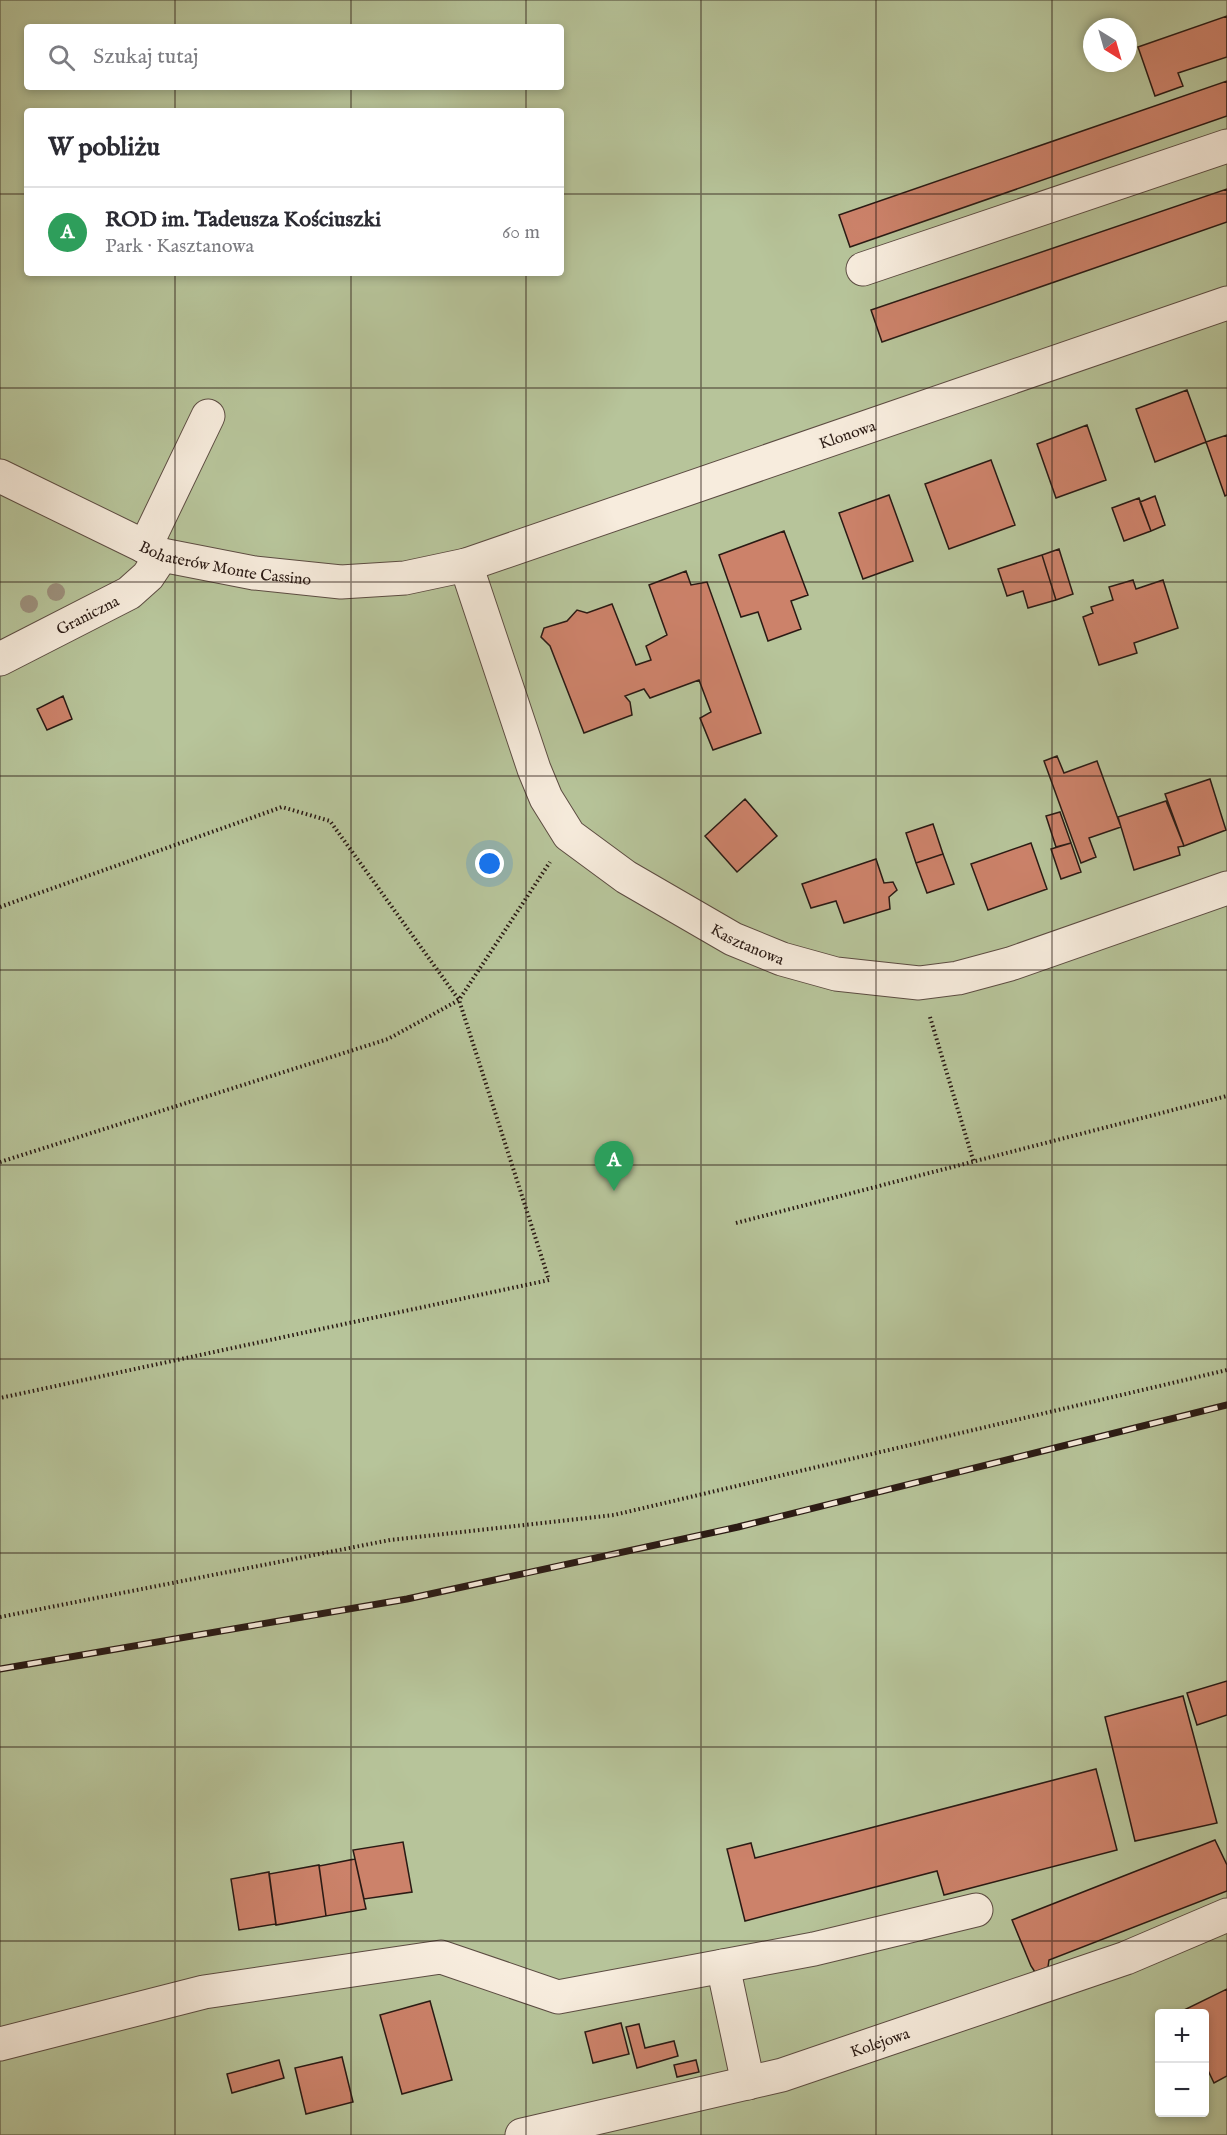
<!DOCTYPE html>
<html lang="pl">
<meta charset="utf-8">
<style>
:root{--surface:#fff;--page:#f7f7f7;--text:#2b2b33;--muted:#7c7c81;--line:#e1e1e2;--accent:#111827}
body{margin:0;font-family:"IM FELL English",serif;background:var(--page);color:var(--text)}
.controls{position:absolute;right:18px;bottom:18px;display:grid;overflow:hidden;border-radius:6px;box-shadow:0 3px 9px #0003}
.controls button{width:54px;height:54px;display:grid;place-items:center;padding:0;border:0;border-bottom:2px solid var(--line);background:var(--surface);color:var(--text);font:30px sans-serif}
.compass{position:absolute;left:1083px;top:18px;width:54px;height:54px;border-radius:50%;background:var(--surface);box-shadow:0 3px 9px #0003;rotate:143deg}
.you{position:absolute;left:490px;top:864px;width:21px;height:21px;margin:-15px;border:4px solid #fff;border-radius:50%;background:#1a73e8;box-shadow:0 0 0 9px #1a73e833}
.badge{display:grid;place-items:center;width:39px;height:39px;border-radius:50%;background:var(--accent);color:#fff;font-size:20px;font-weight:700}
.pin{position:absolute;translate:-50% -50px;filter:drop-shadow(0 2px 3px #0008)}
.pin::after{content:'';position:absolute;top:32px;width:21px;height:18px;background:inherit;clip-path:polygon(0 0,100% 0,50% 100%)}
.list{margin:0;padding:0;list-style:none}
h2{display:flex;justify-content:space-between;align-items:center;height:78px;margin:0;padding:0 24px;font-size:26px}
h2 small{font-size:20px;font-weight:400;color:var(--muted)}
.list li{display:grid;grid-template-columns:39px 1fr auto;gap:18px;align-items:center;box-sizing:border-box;height:90px;padding:0 24px;border-top:2px solid var(--line)}
.list b{display:block;font-size:22px;white-space:nowrap}
.list p{margin:0;font-size:20px;white-space:nowrap;color:var(--muted)}
.list em{font-size:20px;font-style:normal;color:var(--muted)}
.icon{flex:none;width:33px;height:33px;fill:none;stroke:currentColor;stroke-width:2;stroke-linecap:round;stroke-linejoin:round}
.map{position:relative;flex:none;width:1227px;height:2135px;overflow:hidden}
.search{position:absolute;background:var(--surface);box-shadow:0 3px 9px #0003;left:24px;top:24px;width:540px;height:66px;display:flex;align-items:center;gap:15px;box-sizing:border-box;padding:0 21px;border-radius:6px;color:var(--muted);font-size:22px}
.panel{position:absolute;background:var(--surface);box-shadow:0 3px 9px #0003;left:24px;top:108px;width:540px;height:168px;border-radius:6px}
.map>svg:first-child{display:block}
.green{fill:#b7c49a;stroke:#706f57;stroke-width:1.5;fill-rule:evenodd}
.building{fill:#cc826a;stroke:#2a1a14;stroke-width:1.5}
.lines{fill:none;stroke-linecap:round;stroke-linejoin:round}
.minor-casing{stroke:#5c4c42;stroke-width:35}
.path{stroke:#2a1a14;stroke-width:4;stroke-dasharray:1.5 3;stroke-linecap:butt}
.minor{stroke:#f7ecdd;stroke-width:33}
.rail-casing{stroke:#2a1a14;stroke-width:7}
.rail{stroke:#f7ecdd;stroke-width:4.5;stroke-dasharray:14;stroke-linecap:butt}
.tree{fill:#9c907c}
.grid{fill:none;stroke:#2a1a14;stroke-width:1.5;stroke-opacity:0.55}
.labels{text-anchor:middle;stroke-width:4.5;stroke-linejoin:round;paint-order:stroke}
.street-label{font-size:16px;fill:#2a1a14;stroke:#f7ecdd}
</style>
<div class="map">
<svg width="1227" height="2135" viewBox="0 0 1227 2135">
<rect width="100%" height="100%" fill="#f3e2ca"/>
<filter id="stains"><feTurbulence type="fractalNoise" baseFrequency=".00333" numOctaves="4"/><feColorMatrix values="0 0 0 0 .2 0 0 0 0 .09 0 0 0 0 .02 0 0 0 .5 -.17"/></filter>
<radialGradient id="worn" r=".72"><stop offset=".6" stop-color="#630" stop-opacity="0"/><stop offset="1" stop-color="#630" stop-opacity=".3"/></radialGradient>
<path class="green" d="M0,0H1227V2135H0ZM27,27H561V87H27ZM1092,27H1128V63H1092ZM27,111H561V273H27ZM1160,2014H1204V2112H1160Z"/>
<path class="building" d="M1227,16V57L1178,73L1183,86L1155,96L1138,47Z
M1227,81V116L850,247L839,215Z
M1227,189V222L882,342L871,310Z
M1187,390L1206,442L1155,462L1136,409Z
M1087,425L1106,480L1056,498L1037,444Z
M1227,435V495L1225,496L1206,442Z
M991,460L1015,525L949,549L925,484Z
M889,495L913,561L863,579L839,513Z
M1155,496L1165,525L1151,531L1140,502Z
M1139,498L1151,531L1124,541L1112,508Z
M784,531L808,595L791,601L801,629L768,641L758,612L741,617L719,555Z
M1059,549L1073,594L1056,600L1042,555Z
M1042,555L1056,600L1028,608L1023,591L1007,596L998,569Z
M686,571L691,585L707,582L761,733L713,750L700,718L711,712L699,680L650,698L644,689L625,696L630,702L632,715L584,733L550,646L541,637L544,628L567,621L577,610L587,613L612,604L636,665L651,660L646,646L667,635L649,585Z
M1133,580L1136,589L1163,580L1178,628L1134,643L1137,653L1099,665L1083,617L1093,613L1091,607L1113,600L1109,587Z
M63,696L72,719L47,730L37,709Z
M1057,756L1064,773L1097,761L1121,827L1089,838L1096,857L1081,863L1044,761Z
M1210,779L1226,830L1184,846L1165,794Z
M745,799L777,836L737,872L705,836Z
M1166,801L1184,846L1178,847L1180,855L1134,870L1118,817Z
M1060,812L1071,843L1056,847L1046,816Z
M933,824L943,854L916,863L906,833Z
M1031,843L1047,889L988,910L971,864Z
M1071,843L1081,872L1061,879L1051,849Z
M943,854L954,884L927,893L916,863Z
M876,859L884,883L893,882L897,890L889,897L890,909L844,923L836,901L811,908L802,884Z
M1227,1681V1715L1197,1725L1187,1693Z
M1183,1696L1217,1823L1135,1841L1105,1717Z
M1096,1769L1117,1850L944,1895L937,1871L745,1921L727,1849L751,1843L755,1858Z
M1215,1840L1227,1865V1891L1049,1960L1048,1967L1035,1972L1031,1966L1012,1920Z
M403,1842L412,1892L364,1899L353,1850Z
M355,1859L366,1909L326,1916L319,1866Z
M319,1865L326,1916L276,1925L269,1874Z
M269,1872L276,1924L239,1930L231,1879Z
M1227,1989V2076L1214,2083L1204,2062V2014L1180,2012Z
M430,2001L452,2080L402,2094L380,2015Z
M621,2023L629,2054L593,2063L585,2032Z
M639,2024L645,2048L674,2041L678,2056L637,2068L626,2027Z
M342,2057L353,2102L306,2114L295,2068Z
M279,2060L284,2078L232,2093L227,2074Z
M696,2060L699,2072L677,2077L674,2065Z"/>
<g class="lines">
<g class="minor-casing">
<g id="minor">
<path d="M863,269L1227,146"/>
<path id="s1" d="M0,476L162,555L254,573L341,582L405,578L466,565L1227,303"/>
<path d="M145,547L208,416"/>
<path id="s2" d="M466,565L534,769L546,798L569,835L626,877L733,939L782,959L836,974L919,983L958,978L1010,964L1227,888"/>
<path id="s3" d="M0,659L129,593L148,576L162,555"/>
<path d="M723,1966L748,2083"/>
<path d="M0,2044L204,1992L441,1957L558,1997L814,1949L976,1910"/>
<path id="s4" d="M522,2135L782,2075L1126,1958L1227,1915"/>
</g>
</g>
<path class="path" d="M0,907L282,807L330,821L459,1000L549,1280L0,1398
M930,1017L974,1163
M0,1162L388,1039L459,1000L550,862
M736,1223L1227,1096
M0,1617L390,1540L614,1515L1227,1370"/>
<use href="#minor" class="minor"/>
<g class="rail-casing">
<path id="rail" d="M0,1669L407,1599L738,1527L1227,1405"/>
</g>
<use href="#rail" class="rail"/>
</g>
<g class="tree">
<circle cx="56" cy="592" r="9"/>
<circle cx="29" cy="604" r="9"/>
</g>
<path class="grid" d="M175,0V27M351,0V27M526,0V27M701,0V2135M876,0V2135M1052,0V2135M175,87V111M351,87V111M526,87V111M0,194H27M561,194H1227M175,273V2135M351,273V2135M526,273V2135M0,388H1227M0,582H1227M0,776H1227M0,970H1227M0,1165H1227M0,1359H1227M0,1553H1227M0,1747H1227M0,1941H1227"/>
<g class="labels">
<g class="street-label">
<text dy="6" stroke="none"><textPath href="#s1" startOffset="891">Klonowa</textPath></text>
<text dy="6" stroke="none"><textPath href="#s1" startOffset="244">Bohaterów Monte Cassino</textPath></text>
<text dy="6" stroke="none"><textPath href="#s3" startOffset="98">Graniczna</textPath></text>
<text dy="6" stroke="none"><textPath href="#s2" startOffset="500">Kasztanowa</textPath></text>
<text dy="6" stroke="none"><textPath href="#s4" startOffset="370">Kolejowa</textPath></text>
</g>
</g>
<rect width="100%" height="100%" filter="url(#stains)"/>
<rect width="100%" height="100%" fill="url(#worn)"/>
</svg>
<div class="controls">
<button>+</button>
<button>−</button>
</div>
<svg class="compass" viewBox="-18 -18 36 36"><path d="M0-13l5 13h-10z" fill="#e53935"/><path d="M0 13l5-13h-10z" fill="#7c7c81"/></svg>
<div class="you"></div>
<div class="pin badge" style="left:614px;top:1191px;background:#2e9e5b">A</div>
<div class="search"><svg class="icon" aria-label="search" viewBox="0 0 24 24"><circle cx="10" cy="10" r="6"/><path d="M15 15l6 6"/></svg>Szukaj tutaj</div>
<section class="panel">
<h2>W pobliżu<small></small></h2>
<ul class="list">
<li><span class="badge" style="background:#2e9e5b">A</span><div><b>ROD im. Tadeusza Kościuszki</b><p>Park · Kasztanowa</p></div><em>60 m</em></li>
</ul>
</section>
</div>
